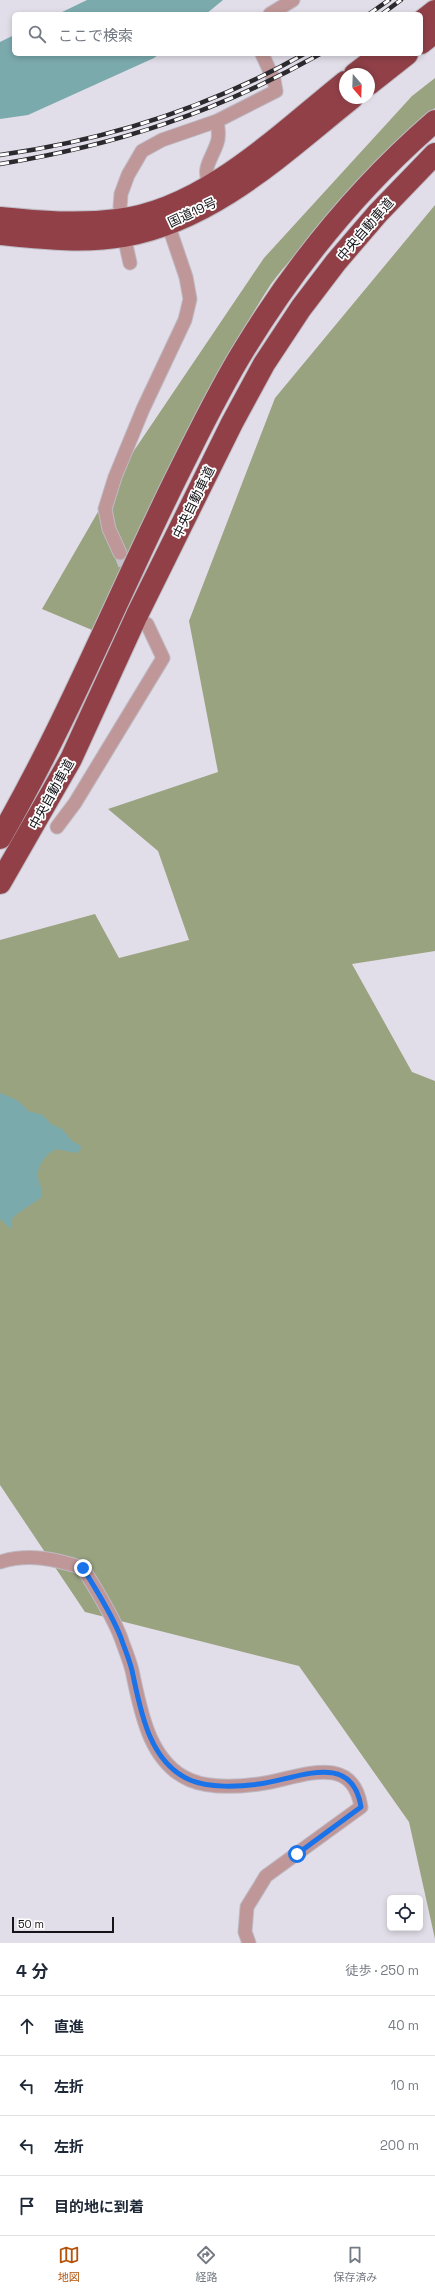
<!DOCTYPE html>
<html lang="ja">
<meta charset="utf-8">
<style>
:root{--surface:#fff;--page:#f2f2f3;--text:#1f2937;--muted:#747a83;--line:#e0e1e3;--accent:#b45309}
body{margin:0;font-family:"Space Grotesk","Noto Sans JP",sans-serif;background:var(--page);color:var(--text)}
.controls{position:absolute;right:12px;bottom:12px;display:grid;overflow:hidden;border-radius:6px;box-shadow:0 2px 6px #0003}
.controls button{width:36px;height:36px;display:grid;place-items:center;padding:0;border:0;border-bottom:1px solid var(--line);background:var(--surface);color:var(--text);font:20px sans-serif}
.compass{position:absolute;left:339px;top:68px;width:36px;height:36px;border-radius:50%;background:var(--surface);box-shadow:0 2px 6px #0003;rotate:161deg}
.scale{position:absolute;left:12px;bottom:10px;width:102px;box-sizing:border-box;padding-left:4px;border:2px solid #151418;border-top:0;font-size:11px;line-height:14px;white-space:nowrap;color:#151418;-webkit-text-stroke:3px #fff;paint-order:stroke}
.stop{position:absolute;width:12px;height:12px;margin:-9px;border:3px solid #1a73e8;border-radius:50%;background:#fff}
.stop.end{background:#1a73e8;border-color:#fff;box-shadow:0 1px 4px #0008}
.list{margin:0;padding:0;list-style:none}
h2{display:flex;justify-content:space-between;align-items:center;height:52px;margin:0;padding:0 16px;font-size:17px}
h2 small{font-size:13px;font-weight:400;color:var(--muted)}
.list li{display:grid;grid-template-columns:26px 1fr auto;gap:12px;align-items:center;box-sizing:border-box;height:60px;padding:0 16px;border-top:1px solid var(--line)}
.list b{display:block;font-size:15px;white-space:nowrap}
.list em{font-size:13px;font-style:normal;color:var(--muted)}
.icon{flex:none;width:22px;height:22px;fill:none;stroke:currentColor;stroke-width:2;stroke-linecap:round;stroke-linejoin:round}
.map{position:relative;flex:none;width:435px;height:1943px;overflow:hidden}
.search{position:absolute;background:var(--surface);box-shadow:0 2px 6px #0003;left:12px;right:12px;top:12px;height:44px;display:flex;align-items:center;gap:10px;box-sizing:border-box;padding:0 14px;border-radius:6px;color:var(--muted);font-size:15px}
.sheet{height:292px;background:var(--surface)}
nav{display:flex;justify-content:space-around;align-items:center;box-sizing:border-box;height:56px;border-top:1px solid var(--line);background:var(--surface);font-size:11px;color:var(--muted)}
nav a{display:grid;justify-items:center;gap:2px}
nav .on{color:var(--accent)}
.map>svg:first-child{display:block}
.forest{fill:#9aa380}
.water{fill:#7baaad}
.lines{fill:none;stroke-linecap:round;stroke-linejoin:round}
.street-tunnel{stroke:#c3c0ca;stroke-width:13;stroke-dasharray:13 6;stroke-linecap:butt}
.street-casing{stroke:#bdbac3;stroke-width:15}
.highway-casing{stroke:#bdbac3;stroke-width:24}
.street{stroke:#c09798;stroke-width:13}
.highway{stroke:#914048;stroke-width:22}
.rail-casing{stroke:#2b2a2f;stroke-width:4.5}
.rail{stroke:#fff;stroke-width:3;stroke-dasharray:9;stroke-linecap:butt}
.route{stroke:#1a73e8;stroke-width:5}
.labels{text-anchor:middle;stroke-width:3.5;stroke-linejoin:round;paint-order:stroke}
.street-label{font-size:13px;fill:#151418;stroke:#fff}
</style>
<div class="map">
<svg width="435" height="1943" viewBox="0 0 435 1943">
<rect width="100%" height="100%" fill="#e2dee9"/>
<path class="forest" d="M435,78V108C386,149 343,195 303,245C293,258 281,270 271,284C201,393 147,513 92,630L42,609L129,458L264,258L412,96Z
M435,205V951L352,964L412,1072L435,1081V1939L409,1822L299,1666L85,1612L0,1485V940L95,914L119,958L189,940L158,851L108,809L218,772L189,621L275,398Z"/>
<path class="water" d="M87,0H223L206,14H58Z
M14,35V54H159L154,58L28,115L0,119V42Z
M0,1093C12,1098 19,1099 28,1111L43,1115L51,1124L62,1129L72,1141L81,1146L80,1151L75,1153L57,1149C47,1152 37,1166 38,1177C39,1185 43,1189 42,1197L14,1216L11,1222V1229L0,1219Z"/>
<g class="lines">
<path class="street-tunnel" d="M120,553L142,610"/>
<g class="street-casing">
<path id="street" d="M270,14L293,0
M210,185C201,168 212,159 217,143C220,136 218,128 217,121L276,91L274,80L262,54
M120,207L121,194L128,175L142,151L162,140L217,121
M126,245L130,263
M120,553L109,529L105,509L115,477L143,409L185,320L190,299L186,277L168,224
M57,827L75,803L163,658L147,624
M0,1562C29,1553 55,1559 83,1568C96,1590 112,1614 121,1638C125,1650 131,1663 133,1675C141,1713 150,1763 190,1780C209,1788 237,1787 259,1784C295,1780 352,1749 361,1807L266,1876L247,1907L245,1932L249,1943"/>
</g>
<g class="highway-casing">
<path id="highway" d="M421,22L435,11
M421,43L435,32
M355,74L381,54
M369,84L407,54
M0,218C39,222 79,225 118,220C204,210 280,134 345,82
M0,234C41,238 83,243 124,236C214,220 283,153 352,98
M0,838C68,720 119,593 179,472C200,430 220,388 245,348C297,263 360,186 435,121
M0,883L71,759L137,615L232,423L264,364L301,308L336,262L378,213L435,154"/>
</g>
<use href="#street" class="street"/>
<use href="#highway" class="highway"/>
<g class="rail-casing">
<path id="rail" d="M369,14L389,0
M382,14L401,0
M0,155C107,140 210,107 304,54
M0,164C117,145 217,112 320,54"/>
</g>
<use href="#rail" class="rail"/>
</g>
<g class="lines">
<path class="route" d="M83,1568C96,1590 112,1614 121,1638C125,1650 131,1663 133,1675C141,1713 150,1763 190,1780C209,1788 238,1787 259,1784C295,1780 352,1749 361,1807L297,1854"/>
</g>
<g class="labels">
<g class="street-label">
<text transform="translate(192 212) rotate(-25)" y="5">国道19号</text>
<text transform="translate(365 229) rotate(-49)" y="5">中央自動車道</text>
<text transform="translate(193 502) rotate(-64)" y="5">中央自動車道</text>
<text transform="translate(51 794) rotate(-61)" y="5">中央自動車道</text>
</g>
</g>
</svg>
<div class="controls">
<button><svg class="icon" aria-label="locate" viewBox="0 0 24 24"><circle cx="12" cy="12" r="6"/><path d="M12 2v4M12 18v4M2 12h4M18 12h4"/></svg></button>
</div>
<svg class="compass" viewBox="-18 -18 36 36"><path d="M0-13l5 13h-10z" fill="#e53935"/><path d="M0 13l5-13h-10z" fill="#747a83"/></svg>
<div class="scale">50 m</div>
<div class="stop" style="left:297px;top:1854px"></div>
<div class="stop end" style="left:83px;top:1568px"></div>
<div class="search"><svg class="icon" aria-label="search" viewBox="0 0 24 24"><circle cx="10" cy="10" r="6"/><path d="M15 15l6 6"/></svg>ここで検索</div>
</div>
<section class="sheet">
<h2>4 分<small>徒歩 · 250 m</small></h2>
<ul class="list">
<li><svg class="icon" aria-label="ahead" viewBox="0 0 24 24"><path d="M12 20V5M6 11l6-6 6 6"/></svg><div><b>直進</b></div><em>40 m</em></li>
<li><svg class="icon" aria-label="left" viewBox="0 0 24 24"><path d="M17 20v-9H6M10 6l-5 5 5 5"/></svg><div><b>左折</b></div><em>10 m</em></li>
<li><svg class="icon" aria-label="left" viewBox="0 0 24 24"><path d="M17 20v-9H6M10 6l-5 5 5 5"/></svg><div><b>左折</b></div><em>200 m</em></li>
<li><svg class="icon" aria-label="arrive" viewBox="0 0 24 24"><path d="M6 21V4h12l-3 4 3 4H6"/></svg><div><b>目的地に到着</b></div></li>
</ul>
</section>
<nav>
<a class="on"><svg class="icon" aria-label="map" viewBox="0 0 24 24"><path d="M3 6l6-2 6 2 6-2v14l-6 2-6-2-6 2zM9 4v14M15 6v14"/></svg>地図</a>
<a><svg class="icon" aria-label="directions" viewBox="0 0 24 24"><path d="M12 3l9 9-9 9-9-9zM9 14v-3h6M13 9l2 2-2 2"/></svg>経路</a>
<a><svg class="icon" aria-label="saved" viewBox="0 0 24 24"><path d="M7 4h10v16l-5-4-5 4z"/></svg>保存済み</a>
</nav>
